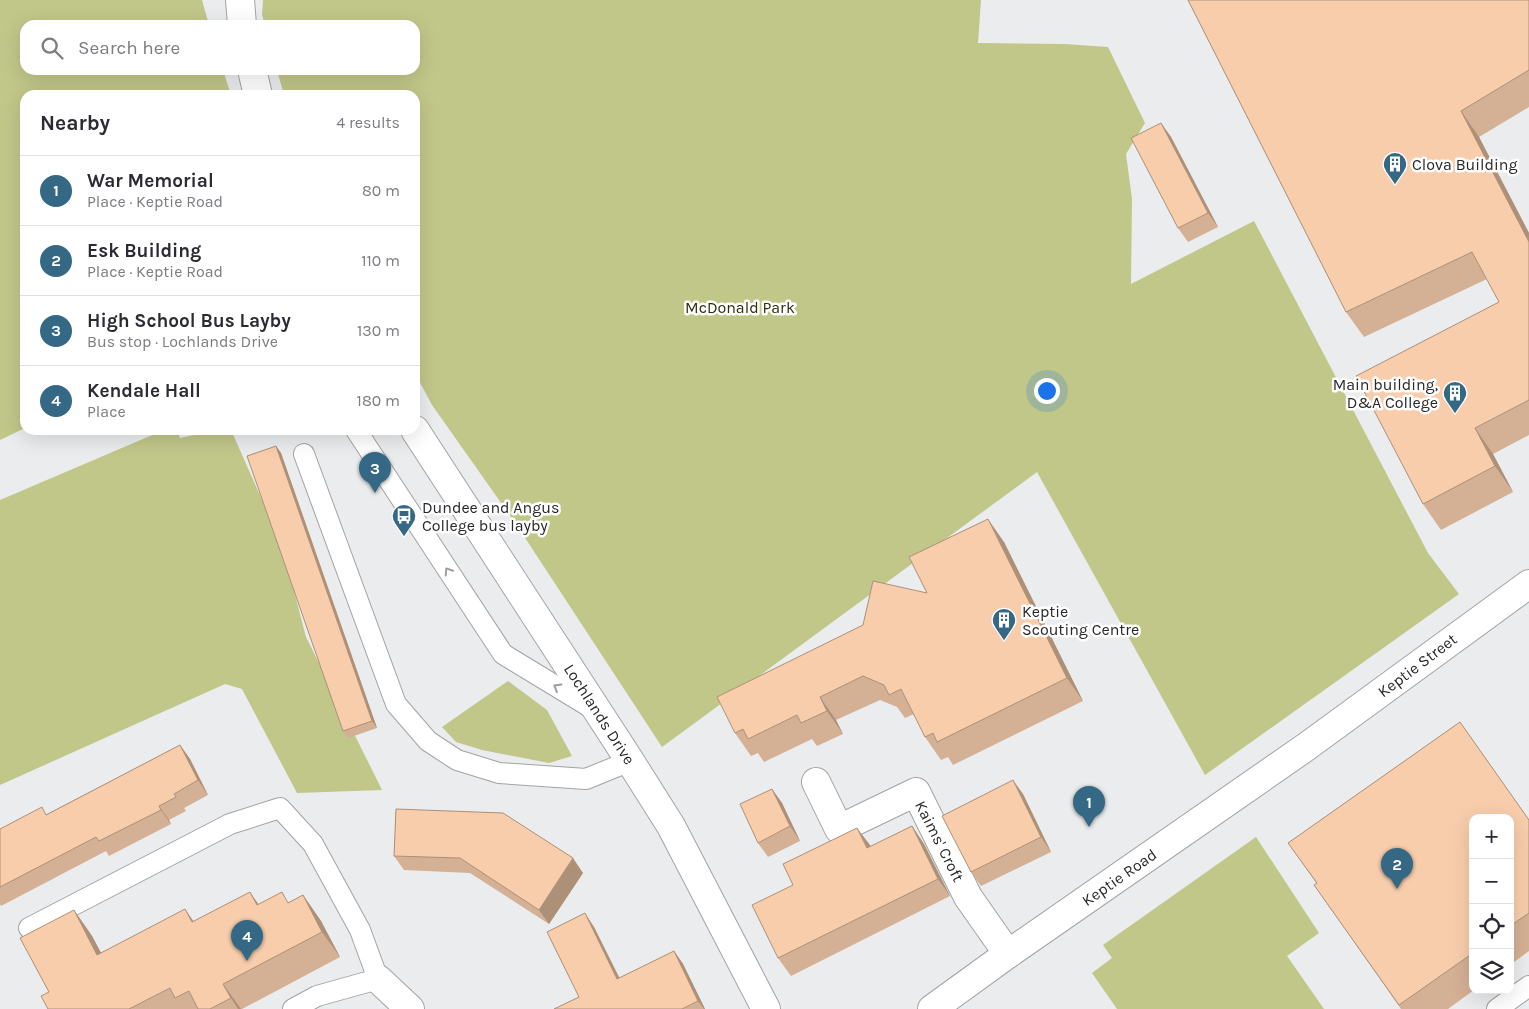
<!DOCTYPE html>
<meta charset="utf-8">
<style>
:root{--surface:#fff;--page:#f7f7f7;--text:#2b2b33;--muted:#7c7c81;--line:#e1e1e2;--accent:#356885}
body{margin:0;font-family:Karla,sans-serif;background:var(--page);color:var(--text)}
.controls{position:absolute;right:15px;bottom:15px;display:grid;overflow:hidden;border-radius:10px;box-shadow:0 5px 20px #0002}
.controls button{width:45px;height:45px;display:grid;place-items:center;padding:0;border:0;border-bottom:1px solid var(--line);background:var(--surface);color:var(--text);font:25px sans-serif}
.you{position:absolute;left:1046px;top:390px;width:18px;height:18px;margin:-12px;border:4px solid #fff;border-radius:50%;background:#1a73e8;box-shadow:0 0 0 8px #1a73e833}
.badge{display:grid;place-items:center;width:32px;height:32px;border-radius:50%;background:var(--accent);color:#fff;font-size:16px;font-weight:700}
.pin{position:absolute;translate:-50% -41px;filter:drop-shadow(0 1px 2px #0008)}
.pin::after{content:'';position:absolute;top:26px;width:18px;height:15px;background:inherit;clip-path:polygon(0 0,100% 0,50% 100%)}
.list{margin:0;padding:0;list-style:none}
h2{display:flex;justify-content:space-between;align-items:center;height:65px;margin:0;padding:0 20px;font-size:21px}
h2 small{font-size:16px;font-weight:400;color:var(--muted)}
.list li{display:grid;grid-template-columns:32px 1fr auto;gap:15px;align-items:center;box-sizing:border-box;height:70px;padding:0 20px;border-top:1px solid var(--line)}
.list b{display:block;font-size:19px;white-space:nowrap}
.list p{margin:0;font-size:16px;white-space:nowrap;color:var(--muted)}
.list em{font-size:16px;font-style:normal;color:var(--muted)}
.icon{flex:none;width:28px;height:28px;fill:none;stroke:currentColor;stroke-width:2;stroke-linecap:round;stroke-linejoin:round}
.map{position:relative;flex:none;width:1529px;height:1009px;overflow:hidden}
.search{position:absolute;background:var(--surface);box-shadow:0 5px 20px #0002;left:20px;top:20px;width:400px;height:55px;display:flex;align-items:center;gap:12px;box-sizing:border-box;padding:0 18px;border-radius:15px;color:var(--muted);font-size:19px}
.panel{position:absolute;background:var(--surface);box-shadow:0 5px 20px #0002;left:20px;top:90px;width:400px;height:345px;border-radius:15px}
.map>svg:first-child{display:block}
.green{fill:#c1c689}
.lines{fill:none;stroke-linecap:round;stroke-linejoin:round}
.lane-casing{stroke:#a2a3a5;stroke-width:22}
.street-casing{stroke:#a2a3a5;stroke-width:30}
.secondary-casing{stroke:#a2a3a5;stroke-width:30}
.lane{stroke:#fff;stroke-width:20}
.street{stroke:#fff;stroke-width:28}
.secondary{stroke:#fff;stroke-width:28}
.wall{fill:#d4b094}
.shaded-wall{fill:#ad9078}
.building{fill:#f7cdac;stroke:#ad9078}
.oneway{stroke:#9e9e9f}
.labels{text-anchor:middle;stroke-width:5;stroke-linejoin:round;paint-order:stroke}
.poi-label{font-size:16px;fill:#282829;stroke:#fff;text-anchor:start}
.park-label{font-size:16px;fill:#2d2f0a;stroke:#fff}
.street-label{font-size:16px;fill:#282829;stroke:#fff}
</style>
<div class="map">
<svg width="1529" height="1009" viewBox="0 0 1529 1009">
<rect width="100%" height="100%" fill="#ebecee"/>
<path class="green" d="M0,0H202L209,25H25V70H223L231,95H25V428L0,440Z
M263,0H981L978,43L1065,44L1108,47L1145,123L1126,154L1132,199L1131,284L1254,221L1428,553L1459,594L1205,775L1037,472L662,747L516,524L432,405L415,373V95H284L277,70H415V25H265L262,15Z
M164,430H177L180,438L217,430H231L282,545L306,637L382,790L297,793L242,689L225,684L0,785V500Z
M508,681L547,710L572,756L549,763L482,750L456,742L442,727Z
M1256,837L1319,933L1287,956L1324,1009H1117L1092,973L1112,958L1103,945Z"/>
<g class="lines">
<g class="lane-casing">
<path id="lane" d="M356,430L503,654L595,710
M304,454L396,704L428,741L457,760L499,773L586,779L630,761
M29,928L230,824L280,808L313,844L360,930L378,979L317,996L293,1009
M1497,1009L1529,986"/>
</g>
<g class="street-casing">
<path id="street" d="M240,0L242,25
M252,70L258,95
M415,430L630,761L671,826L766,1009
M816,782L839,829L916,792L968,897L1008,954
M378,979L410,1009"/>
</g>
<g class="secondary-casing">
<path id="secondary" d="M932,1009L1008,954L1306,747L1529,584"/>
</g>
<use href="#lane" class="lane"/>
<use href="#street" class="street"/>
<use href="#secondary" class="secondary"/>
</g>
<path class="wall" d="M1188,0H1529V107L1479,137L1529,233V435L1493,454L1513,492L1441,530L1423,504L1499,302L1487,279L1364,337L1346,312Z
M1161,123L1171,137L1218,227L1188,242L1178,228Z
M276,446L281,453L377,728L348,738L343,731Z
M1004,542L1083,701L953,765L948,757L941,760L925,737L914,714L905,718L897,707L880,700L836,720L843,734L817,746L812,739L764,762L758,753L751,756L735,733L927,593Z
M1460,722L1529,820V951L1510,965V818H1473V990H1474L1448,1009H1401L1314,885L1317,884L1288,843Z
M180,745L190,759L208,795L184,808L186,811L169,820L171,824L109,856L106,851L1,906L0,904V829L47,814Z
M772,789L782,803L800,841L768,857L758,843Z
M1023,794L1051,852L981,886L971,872Z
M396,809L583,873L549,924L470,873L404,870L394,856Z
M912,826L924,844L950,896L791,976L778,958L793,885L870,845V847Z
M303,895L321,921L340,957L242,1009H48L49,992L74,910L92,936L101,953L259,904L289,902Z
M594,927L619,978L674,951L683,964L705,1009H554L579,997Z"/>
<path class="shaded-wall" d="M1461,111L1479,137L1529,233V242Z
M1161,123L1171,137L1218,227L1208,213Z
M1475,428L1493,454L1513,492L1495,466Z
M276,446L281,453L377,728L372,721Z
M988,519L1004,542L1083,701L1067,678Z
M820,697L836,720L843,734L827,711Z
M180,745L190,759L208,795L198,780Z
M1013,780L1023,794L1051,852L1041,837Z
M772,789L782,803L800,841L790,826Z
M159,806L169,820L171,824L161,810Z
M912,826L924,844L950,896L938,879Z
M857,828L870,845L880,866L867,848Z
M573,858L583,873L549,924L539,910Z
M250,892L268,918L257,905Z
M303,895L321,921L340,957L322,932Z
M185,909L203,935L192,922Z
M74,910L92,936L116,981L97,955Z
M585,913L594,927L627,993L617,979Z
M674,951L683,964L705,1009H704L698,1001Z
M223,984L241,1009H238L231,998Z"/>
<path class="building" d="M1188,0H1529V70L1461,111L1529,242V400L1475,428L1495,466L1423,504L1356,376L1499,302L1472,252L1346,312Z
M1161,123L1208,213L1178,228L1131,138Z
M276,446L372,721L343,731L247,456Z
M988,519L1067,678L937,742L933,733L925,737L901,689L889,695L884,685L863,676L820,697L827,711L801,723L797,715L748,739L743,729L735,733L717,697L863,625L873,581L927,593L909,557Z
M1460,722L1529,820V913L1510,926V818H1473V953L1399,1005L1314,885L1317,883L1288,843Z
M180,745L198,780L174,794L176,797L159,806L161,810L99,841L96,837L0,887V829L42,807L46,815Z
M1013,780L1041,837L971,872L942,816Z
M772,789L790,826L758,843L740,804Z
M396,809L503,813L573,858L539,910L460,858L394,856Z
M912,826L938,879L778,958L752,905L793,885L783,864L857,828L867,848Z
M250,892L257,905L282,892L288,903L303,895L322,932L223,984L231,998L210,1009H198L189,991L175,998L170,988L129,1009H48L41,996L49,992L20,938L74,910L97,955L185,909L192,922Z
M585,913L617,979L674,951L698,1001L682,1009H554L579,997L547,932Z"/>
<defs><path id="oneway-chevron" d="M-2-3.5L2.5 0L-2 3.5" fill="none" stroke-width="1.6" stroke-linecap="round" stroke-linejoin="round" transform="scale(1.25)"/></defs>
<g class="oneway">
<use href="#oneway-chevron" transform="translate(448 571) rotate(-123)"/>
<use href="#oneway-chevron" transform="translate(557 687) rotate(-149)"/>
</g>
<defs>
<g id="building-pin" transform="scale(1.25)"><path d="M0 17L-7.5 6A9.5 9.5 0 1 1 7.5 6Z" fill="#356885" stroke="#fff"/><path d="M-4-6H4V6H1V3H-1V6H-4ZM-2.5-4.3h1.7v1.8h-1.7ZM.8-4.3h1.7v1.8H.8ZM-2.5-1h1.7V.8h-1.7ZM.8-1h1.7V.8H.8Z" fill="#fff"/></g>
<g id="bus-pin" transform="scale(1.25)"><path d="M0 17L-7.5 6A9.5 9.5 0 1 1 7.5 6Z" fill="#356885" stroke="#fff"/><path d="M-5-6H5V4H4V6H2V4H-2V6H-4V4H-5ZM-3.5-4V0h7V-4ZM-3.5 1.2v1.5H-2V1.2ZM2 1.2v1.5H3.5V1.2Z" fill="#fff"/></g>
</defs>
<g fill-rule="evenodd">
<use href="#building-pin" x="1395" y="164"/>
<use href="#building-pin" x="1455" y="393"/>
<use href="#bus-pin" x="404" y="516"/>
<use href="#building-pin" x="1004" y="620"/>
</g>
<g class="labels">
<g class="poi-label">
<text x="1412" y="170">Clova Building</text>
<text x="1438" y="390" text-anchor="end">Main building,<tspan x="1438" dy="18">D&amp;A College</tspan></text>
<text x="422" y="513">Dundee and Angus<tspan x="422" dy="18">College bus layby</tspan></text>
<text x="1022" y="617">Keptie<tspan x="1022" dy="18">Scouting Centre</tspan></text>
</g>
<g class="park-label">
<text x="740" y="313">McDonald Park</text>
</g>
<g class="street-label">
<text transform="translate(1417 665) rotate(-37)" y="6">Keptie Street</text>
<text transform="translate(600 714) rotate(57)" y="6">Lochlands Drive</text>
<text transform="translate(940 841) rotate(63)" y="6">Kaims' Croft</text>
<text transform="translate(1119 877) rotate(-35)" y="6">Keptie Road</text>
</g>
</g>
</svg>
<div class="controls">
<button>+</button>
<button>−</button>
<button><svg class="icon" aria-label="locate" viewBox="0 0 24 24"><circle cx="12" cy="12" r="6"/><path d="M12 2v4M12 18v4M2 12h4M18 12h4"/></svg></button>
<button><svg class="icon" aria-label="layers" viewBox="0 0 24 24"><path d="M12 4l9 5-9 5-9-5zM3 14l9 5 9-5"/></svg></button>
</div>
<div class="you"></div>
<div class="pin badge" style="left:1089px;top:827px">1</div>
<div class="pin badge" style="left:1397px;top:889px">2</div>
<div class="pin badge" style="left:375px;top:493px">3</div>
<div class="pin badge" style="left:247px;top:961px">4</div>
<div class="search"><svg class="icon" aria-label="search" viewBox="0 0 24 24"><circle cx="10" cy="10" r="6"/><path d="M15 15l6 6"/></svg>Search here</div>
<section class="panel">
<h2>Nearby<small>4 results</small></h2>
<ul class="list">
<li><span class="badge">1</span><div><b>War Memorial</b><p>Place · Keptie Road</p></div><em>80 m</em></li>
<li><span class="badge">2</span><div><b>Esk Building</b><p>Place · Keptie Road</p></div><em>110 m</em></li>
<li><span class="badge">3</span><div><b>High School Bus Layby</b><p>Bus stop · Lochlands Drive</p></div><em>130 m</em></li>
<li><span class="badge">4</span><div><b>Kendale Hall</b><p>Place</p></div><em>180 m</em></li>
</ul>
</section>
</div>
